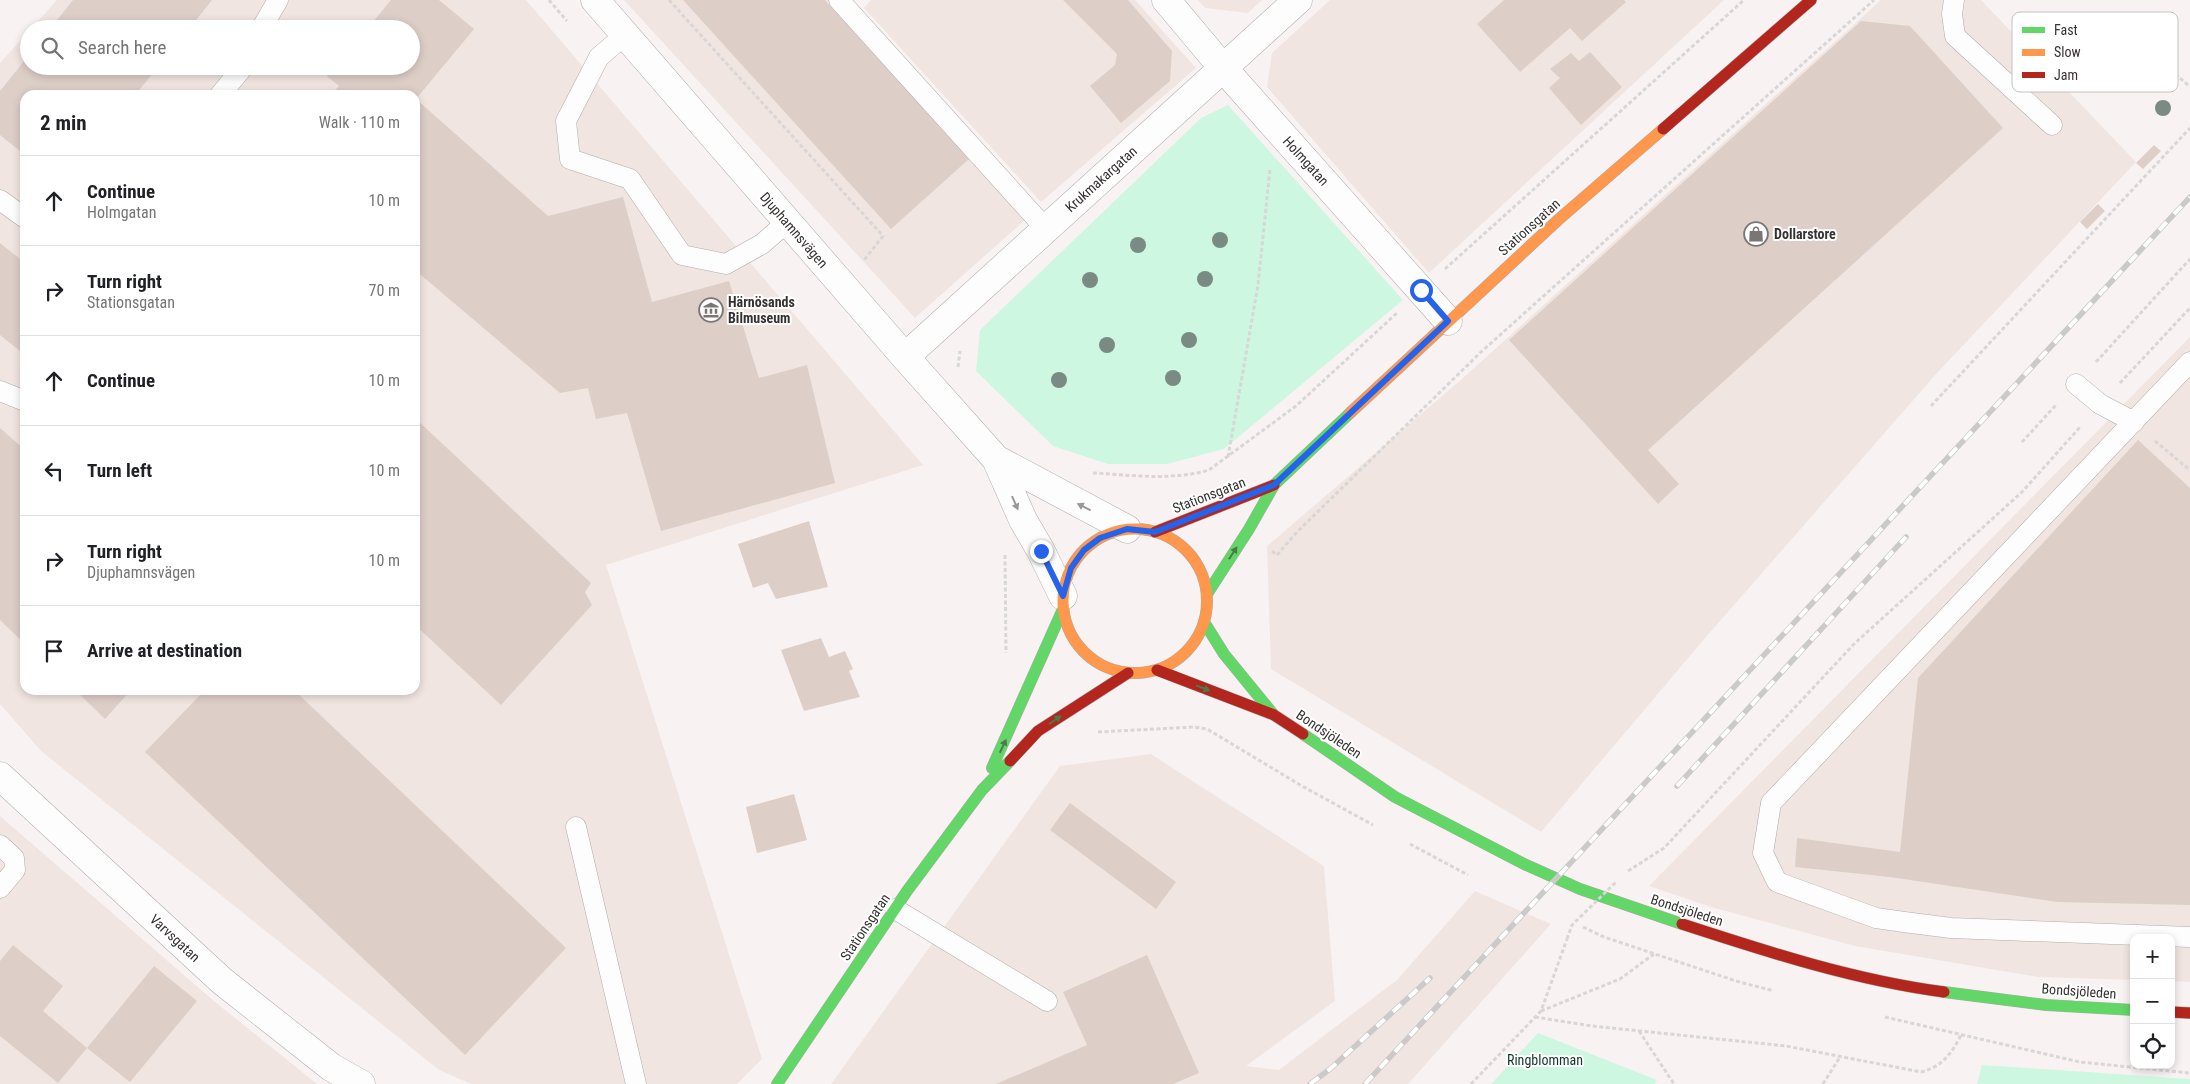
<!DOCTYPE html>
<meta charset="utf-8">
<style>
:root{--surface:#fff;--page:#f6f6f6;--text:#202124;--muted:#757577;--line:#e0e0e0}
body{margin:0;font-family:"Roboto Condensed",sans-serif;background:var(--page);color:var(--text)}
.controls{position:absolute;right:15px;bottom:15px;display:grid;overflow:hidden;border-radius:10px;box-shadow:0 2px 8px #0003}
.controls button{width:45px;height:45px;display:grid;place-items:center;padding:0;border:0;border-bottom:1px solid var(--line);background:var(--surface);color:var(--text);font:25px sans-serif}
.stop{position:absolute;width:15px;height:15px;margin:-11px;border:4px solid #2563eb;border-radius:50%;background:#fff}
.stop.end{background:#2563eb;border-color:#fff;box-shadow:0 1px 5px #0008}
.list{margin:0;padding:0;list-style:none}
h2{display:flex;justify-content:space-between;align-items:center;height:65px;margin:0;padding:0 20px;font-size:21px}
h2 small{font-size:16px;font-weight:400;color:var(--muted)}
.list li{display:grid;grid-template-columns:32px 1fr auto;gap:15px;align-items:center;box-sizing:border-box;height:90px;padding:0 20px;border-top:1px solid var(--line)}
.list b{display:block;font-size:19px;white-space:nowrap}
.list p{margin:0;font-size:16px;white-space:nowrap;color:var(--muted)}
.list em{font-size:16px;font-style:normal;color:var(--muted)}
.icon{flex:none;width:28px;height:28px;fill:none;stroke:currentColor;stroke-width:2;stroke-linecap:round;stroke-linejoin:round}
.map{position:relative;flex:none;width:2190px;height:1084px;overflow:hidden}
.search{position:absolute;background:var(--surface);box-shadow:0 2px 8px #0003;left:20px;top:20px;width:400px;height:55px;display:flex;align-items:center;gap:12px;box-sizing:border-box;padding:0 18px;border-radius:28px;color:var(--muted);font-size:19px}
.panel{position:absolute;background:var(--surface);box-shadow:0 2px 8px #0003;left:20px;top:90px;width:400px;height:605px;border-radius:15px}
.map>svg:first-child{display:block}
.built{fill:#f1e5e1;fill-rule:evenodd}
.green{fill:#cdf7e1}
.building{fill:#decec8}
.lines{fill:none;stroke-linecap:round;stroke-linejoin:round}
.lane-casing{stroke:#afacaa;stroke-width:21}
.street-casing{stroke:#afacaa;stroke-width:29}
.fast-casing{stroke:#afacaa;stroke-width:12}
.slow-casing{stroke:#afacaa;stroke-width:12}
.jam-casing{stroke:#afacaa;stroke-width:12}
.path{stroke:#d8d6d6;stroke-width:3;stroke-dasharray:4 2.5;stroke-linecap:butt}
.lane{stroke:#fefdfd;stroke-width:20}
.street{stroke:#fefdfd;stroke-width:28}
.fast{stroke:#63d668;stroke-width:11}
.slow{stroke:#ff974d;stroke-width:11}
.jam{stroke:#b3261e;stroke-width:11}
.rail-casing{stroke:#cbc9c9;stroke-width:5.5}
.rail{stroke:#fff;stroke-width:4;stroke-dasharray:11;stroke-linecap:butt}
.path-bridge{stroke:#d8d6d6;stroke-width:3;stroke-dasharray:4 2.5;stroke-linecap:butt}
.tree{fill:#798b82}
.oneway{fill:#9a9897}
.oneway2{fill:#4a7c4a}
.route{stroke:#2563eb;stroke-width:6}
.labels{text-anchor:middle;stroke-width:4;stroke-linejoin:round;paint-order:stroke}
.street-label{font-size:14px;fill:#363231;stroke:#fff}
.poi-label{font-size:14px;font-weight:bold;fill:#363231;stroke:#fff;text-anchor:start}
.park-label{font-size:14px;fill:#113627;stroke:#fff}
.key{fill:#fff;stroke:#c3c2c1;stroke-width:1}
.key-label{font-size:14px;fill:#363231}
</style>
<div class="map">
<svg width="2190" height="1084" viewBox="0 0 2190 1084">
<rect width="100%" height="100%" fill="#f8f3f2"/>
<path class="built" d="M57,0H526L923,465L606,565L762,1059L737,1084H471L439,1070L41,751L0,704V63L29,31V66H411V29H31ZM25,95H415V690H25Z
M624,0H829L1026,219L915,318Z
M871,0H1135L1196,68L1041,202L864,8Z
M1198,0H1262L1248,13L1205,8Z
M1330,0H1724L1429,273L1267,87L1272,53Z
M1881,0H1981L2136,162L1937,373L1706,637L1541,832L1271,669L1267,546L1463,378Z
M2190,337V982L2171,981V938H2134V980L2039,977L1855,946L1711,907L1649,886Z
M1151,754L1324,866L1335,1001L1246,1066L1279,1070L1385,989L1397,980L1475,891L1551,924L1408,1084H831L1060,766Z
M0,816L214,1001L317,1084H0Z"/>
<path class="green" d="M1228,105L1403,300L1224,449L1167,464H1108L1053,446L976,371L980,330L1201,118Z
M1538,1033L1657,1080L1655,1084H1491Z
M1982,1065L2190,1079V1084H1977Z"/>
<path class="building" d="M73,0H212L189,29H50Z
M391,0H439L474,29L416,99L548,216L623,197L652,302L729,281L759,378L807,365L835,483L661,531L627,413L596,419L588,388L560,393L415,270V95H331L339,86L327,76L336,66H411V29H367Z
M683,0H825L969,159L891,229Z
M1063,0H1128L1172,51L1170,81L1121,123L1090,86L1115,65L1117,54Z
M1504,0H1624L1626,2L1582,41L1570,28L1520,72L1477,24Z
M1861,21L1910,26L2003,128L1648,450L1679,484L1658,504L1509,340Z
M1590,52L1622,87L1581,125L1549,88L1560,78L1550,69L1571,53L1579,61Z
M29,55V66H159L135,95H25V155L0,135V91Z
M2154,145L2161,151L2143,169L2136,163Z
M2098,204L2105,211L2087,229L2080,222Z
M0,243L25,263V355L0,335Z
M415,418L591,583L585,592L592,605L501,705L415,625Z
M0,428L25,450V644L0,620Z
M2138,440L2190,488V905L2057,902L1890,877L1795,867L1797,838L1900,852L1918,678Z
M809,521L828,587L776,599L768,583L753,588L738,544Z
M821,638L829,657L845,651L853,669L849,671L860,697L804,711L781,650Z
M75,690H131L105,719Z
M205,690H294L566,948L465,1055L145,752Z
M794,794L807,840L757,853L746,807Z
M1070,803L1176,882L1156,909L1050,830Z
M13,945L63,986L43,1011L87,1048L58,1083L0,1036V961Z
M1147,955L1199,1073L1173,1084H996L1087,1045L1063,992Z
M154,966L197,1001L130,1082L87,1048Z"/>
<g class="lines">
<g class="lane-casing">
<path id="lane" d="M839,0L1046,229
M1954,0L1952,14L1955,36L2052,125
M261,29L278,0
M625,35L599,57L566,121L570,159L630,179L682,255L726,264L762,244L787,222
M220,95L244,66
M0,200L25,218
M2190,362L1771,803L1763,853L1777,882L1876,918L1904,922L1951,928L2190,937
M2076,384L2100,404L2134,422
M0,391L25,401
M576,827L636,1084
M0,845L14,858L15,870L0,888
M895,909L1047,1001"/>
</g>
<g class="street-casing">
<path id="street" d="M595,0L905,357L996,459L1023,520L1041,551L1063,596
M1166,0L1223,68L1448,321
M905,357L1298,0
M996,459L1127,529
M0,776L222,981L331,1067L361,1084"/>
</g>
<g class="fast-casing">
<path id="fast" d="M1207,594L1249,529L1274,485L1350,413
M1204,622L1224,654L1273,714
M1303,734L1395,797L1524,864L1580,889L1682,924
M992,768L1063,609
M1944,992L2046,1005L2134,1010
M777,1084L907,891L982,790L1010,761"/>
</g>
<g class="slow-casing">
<path id="slow" d="M1350,413L1558,220L1663,129
M1063 601a72 72 0 1 1 144 0a72 72 0 1 1-144 0Z"/>
</g>
<g class="jam-casing">
<path id="jam" d="M1663,129L1811,0
M1155,532L1274,485
M1157,670L1274,715L1303,734
M1010,761L1038,731L1128,673
M1682,924C1768,952 1854,980 1944,992
M2171,1012L2190,1013"/>
</g>
<path class="path" d="M549,0L567,21
M669,0L883,236L864,260
M2146,48L2190,87
M1445,269L1744,0
M2096,362L2190,259
M958,367L960,351
M2120,383L2190,308
M1931,406L2190,128
M2155,441L2190,470
M2022,442L2056,405
M1228,457L1258,285L1270,169
M1093,473C1131,475 1172,481 1209,470L1296,406L1398,312
M1272,551L1277,555L1297,532L1481,352L1874,0
M1005,555L1006,653
M1098,732L1194,727L1207,729L1302,786L1373,825
M1410,844L1468,875
M1628,871L1664,848L1855,643L2022,492L2081,426
M1583,927L1604,937L1736,981L1774,991
M1541,1011L1620,979L1654,954
M1535,1017L1592,1026L1786,1046L1921,1072C1942,1067 1952,1053 1961,1035
M1885,1017L2080,1062L2190,1073
M1639,1031L1674,1084
M1471,1084L1541,1011L1567,939
M1823,1084L1840,1057"/>
<use href="#lane" class="lane"/>
<use href="#street" class="street"/>
<use href="#fast" class="fast"/>
<use href="#slow" class="slow"/>
<use href="#jam" class="jam"/>
<g class="rail-casing">
<path id="rail" d="M1677,786L1906,537
M1310,1084L1330,1069L1430,978
M1365,1084L2190,197"/>
</g>
<use href="#rail" class="rail"/>
<path class="path-bridge" d="M1567,939L1572,925L1617,881"/>
</g>
<g class="tree">
<circle cx="2163" cy="108" r="8"/>
<circle cx="1220" cy="240" r="8"/>
<circle cx="1138" cy="245" r="8"/>
<circle cx="1205" cy="279" r="8"/>
<circle cx="1090" cy="280" r="8"/>
<circle cx="1189" cy="340" r="8"/>
<circle cx="1107" cy="345" r="8"/>
<circle cx="1173" cy="378" r="8"/>
<circle cx="1059" cy="380" r="8"/>
</g>
<defs><path id="oneway-solid" d="M-6-.8H1V-3.2L6.5 0L1 3.2V.8H-6Z" transform="scale(1.25)"/></defs>
<g class="oneway">
<use href="#oneway-solid" transform="translate(1015 503) rotate(66)"/>
<use href="#oneway-solid" transform="translate(1084 507) rotate(-153)"/>
</g>
<g class="oneway2">
<use href="#oneway-solid" transform="translate(1233 553) rotate(-57)"/>
<use href="#oneway-solid" transform="translate(1203 688) rotate(21)"/>
<use href="#oneway-solid" transform="translate(1055 720) rotate(-35)"/>
<use href="#oneway-solid" transform="translate(1003 746) rotate(-65)"/>
</g>
<g class="lines">
<path class="route" d="M1041,551L1063,596L1071,568L1084,550L1100,538L1127,529L1155,532L1274,485L1448,321L1421,290"/>
</g>
<defs>
<g id="shop-ring" transform="scale(1.25)"><circle r="9.5" fill="#fff" stroke="#7a7675" stroke-width="1.5"/><path d="M-5-2.5h2.3a2.7 3.5 0 0 1 5.4 0H5L5.5 6h-11ZM-1.5-2.5h3a1.5 2.3 0 0 0-3 0Z" fill="#7a7675"/></g>
<g id="museum-ring" transform="scale(1.25)"><circle r="9.5" fill="#fff" stroke="#7a7675" stroke-width="1.5"/><path d="M0-6L6-3V-2H-6V-3ZM-5-1h2V3h-2ZM-1-1h2V3h-2ZM3-1h2V3H3ZM-6 4H6V6H-6Z" fill="#7a7675"/></g>
</defs>
<g fill-rule="evenodd">
<use href="#shop-ring" x="1756" y="234"/>
<use href="#museum-ring" x="711" y="310"/>
</g>
<g class="labels">
<g class="street-label">
<text transform="translate(1306 161) rotate(48)" y="5">Holmgatan</text>
<text transform="translate(1101 179) rotate(-42)" y="5">Krukmakargatan</text>
<text transform="translate(1529 227) rotate(-42)" y="5">Stationsgatan</text>
<text transform="translate(794 230) rotate(49)" y="5">Djuphamnsvägen</text>
<text transform="translate(1209 495) rotate(-21)" y="5">Stationsgatan</text>
<text transform="translate(1329 734) rotate(34)" y="5">Bondsjöleden</text>
<text transform="translate(1687 910) rotate(18)" y="5">Bondsjöleden</text>
<text transform="translate(865 927) rotate(-56)" y="5">Stationsgatan</text>
<text transform="translate(175 938) rotate(43)" y="5">Varvsgatan</text>
<text transform="translate(2079 991) rotate(4)" y="5">Bondsjöleden</text>
</g>
<g class="poi-label">
<text x="1774" y="239">Dollarstore</text>
<text x="728" y="307">Härnösands<tspan x="728" dy="16">Bilmuseum</tspan></text>
</g>
<g class="park-label">
<text x="1545" y="1065">Ringblomman</text>
</g>
</g>
<rect x="2012" y="12" width="166" height="80" rx="8" class="key"/>
<rect x="2022" y="27" width="23" height="6" fill="#63d668"/>
<rect x="2022" y="49" width="23" height="7" fill="#ff974d"/>
<rect x="2022" y="72" width="23" height="6" fill="#b3261e"/>
<g class="key-label">
<text x="2054" y="35">Fast</text>
<text x="2054" y="57">Slow</text>
<text x="2054" y="80">Jam</text>
</g>
</svg>
<div class="controls">
<button>+</button>
<button>−</button>
<button><svg class="icon" aria-label="locate" viewBox="0 0 24 24"><circle cx="12" cy="12" r="6"/><path d="M12 2v4M12 18v4M2 12h4M18 12h4"/></svg></button>
</div>
<div class="stop" style="left:1421px;top:290px"></div>
<div class="stop end" style="left:1041px;top:551px"></div>
<div class="search"><svg class="icon" aria-label="search" viewBox="0 0 24 24"><circle cx="10" cy="10" r="6"/><path d="M15 15l6 6"/></svg>Search here</div>
<section class="panel">
<h2>2 min<small>Walk · 110 m</small></h2>
<ul class="list">
<li><svg class="icon" aria-label="ahead" viewBox="0 0 24 24"><path d="M12 20V5M6 11l6-6 6 6"/></svg><div><b>Continue</b><p>Holmgatan</p></div><em>10 m</em></li>
<li><svg class="icon" aria-label="right" viewBox="0 0 24 24"><path d="M7 20v-9h11M14 6l5 5-5 5"/></svg><div><b>Turn right</b><p>Stationsgatan</p></div><em>70 m</em></li>
<li><svg class="icon" aria-label="ahead" viewBox="0 0 24 24"><path d="M12 20V5M6 11l6-6 6 6"/></svg><div><b>Continue</b></div><em>10 m</em></li>
<li><svg class="icon" aria-label="left" viewBox="0 0 24 24"><path d="M17 20v-9H6M10 6l-5 5 5 5"/></svg><div><b>Turn left</b></div><em>10 m</em></li>
<li><svg class="icon" aria-label="right" viewBox="0 0 24 24"><path d="M7 20v-9h11M14 6l5 5-5 5"/></svg><div><b>Turn right</b><p>Djuphamnsvägen</p></div><em>10 m</em></li>
<li><svg class="icon" aria-label="arrive" viewBox="0 0 24 24"><path d="M6 21V4h12l-3 4 3 4H6"/></svg><div><b>Arrive at destination</b></div></li>
</ul>
</section>
</div>
